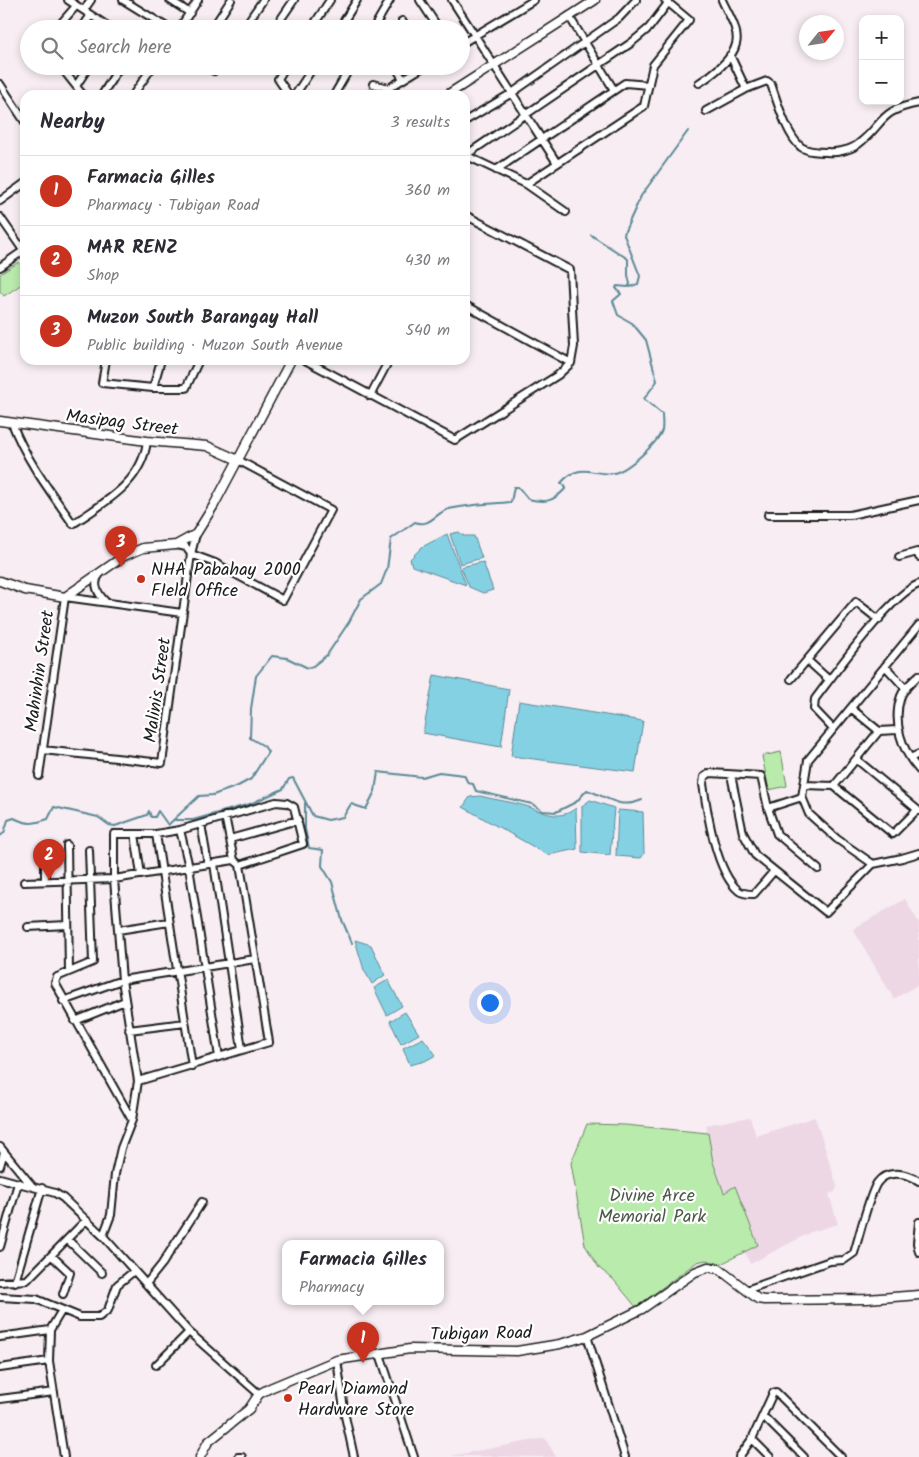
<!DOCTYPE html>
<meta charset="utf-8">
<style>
:root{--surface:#fff;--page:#f7f7f7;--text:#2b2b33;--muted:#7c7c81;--line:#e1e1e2;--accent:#c8321e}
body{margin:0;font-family:Kalam,sans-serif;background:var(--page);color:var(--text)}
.controls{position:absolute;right:15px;top:15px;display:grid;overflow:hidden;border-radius:10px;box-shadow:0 2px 8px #0003}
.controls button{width:45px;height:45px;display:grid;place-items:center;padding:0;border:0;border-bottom:1px solid var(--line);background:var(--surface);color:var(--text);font:25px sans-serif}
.compass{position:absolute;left:799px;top:15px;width:45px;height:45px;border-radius:50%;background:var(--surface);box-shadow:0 2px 8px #0003;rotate:60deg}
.you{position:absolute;left:489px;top:1002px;width:18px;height:18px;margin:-12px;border:4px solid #fff;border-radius:50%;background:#1a73e8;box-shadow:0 0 0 8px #1a73e833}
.badge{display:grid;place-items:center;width:32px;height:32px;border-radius:50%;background:var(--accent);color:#fff;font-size:16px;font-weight:700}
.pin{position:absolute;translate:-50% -41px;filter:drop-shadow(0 1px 2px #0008)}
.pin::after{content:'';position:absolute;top:26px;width:18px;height:15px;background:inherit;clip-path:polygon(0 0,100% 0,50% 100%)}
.popup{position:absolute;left:282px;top:1240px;width:162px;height:65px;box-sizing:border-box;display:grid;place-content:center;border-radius:10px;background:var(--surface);filter:drop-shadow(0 1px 4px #0005);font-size:16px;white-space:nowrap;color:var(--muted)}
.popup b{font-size:19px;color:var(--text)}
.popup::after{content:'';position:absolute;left:50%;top:100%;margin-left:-10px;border:10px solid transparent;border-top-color:var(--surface)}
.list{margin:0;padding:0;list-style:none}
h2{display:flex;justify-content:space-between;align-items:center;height:65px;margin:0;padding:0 20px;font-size:21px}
h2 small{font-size:16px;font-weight:400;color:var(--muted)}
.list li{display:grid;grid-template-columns:32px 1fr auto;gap:15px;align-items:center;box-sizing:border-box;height:70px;padding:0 20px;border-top:1px solid var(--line)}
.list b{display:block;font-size:19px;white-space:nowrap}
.list p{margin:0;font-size:16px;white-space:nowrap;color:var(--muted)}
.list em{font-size:16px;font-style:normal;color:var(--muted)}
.icon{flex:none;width:28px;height:28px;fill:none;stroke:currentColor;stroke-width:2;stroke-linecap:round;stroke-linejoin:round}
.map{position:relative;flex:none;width:919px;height:1457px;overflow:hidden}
.search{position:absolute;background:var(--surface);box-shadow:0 2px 8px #0003;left:20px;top:20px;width:450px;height:55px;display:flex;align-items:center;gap:12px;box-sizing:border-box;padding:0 18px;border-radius:28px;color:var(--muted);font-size:19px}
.panel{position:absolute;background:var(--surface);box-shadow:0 2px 8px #0003;left:20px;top:90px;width:450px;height:275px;border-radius:15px}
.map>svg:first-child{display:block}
.built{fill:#edd7e5}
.green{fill:#b9ebac;stroke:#6a8464}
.water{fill:#85d1e4;stroke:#5b8994}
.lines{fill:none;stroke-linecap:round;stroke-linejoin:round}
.stream{stroke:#5b8994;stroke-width:2}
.minor-casing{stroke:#1c1c1c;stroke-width:10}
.tertiary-casing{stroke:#1c1c1c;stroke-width:11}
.minor{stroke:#fff;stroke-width:6}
.tertiary{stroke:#fff;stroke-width:8}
.poi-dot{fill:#c8321e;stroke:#fff;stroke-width:2}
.labels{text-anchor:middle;stroke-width:4.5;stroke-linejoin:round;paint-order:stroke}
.street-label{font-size:18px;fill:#1c1c1c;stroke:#fff}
.poi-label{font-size:18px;fill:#1c1c1c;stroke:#fff;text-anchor:start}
.park-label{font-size:18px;fill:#4b5a47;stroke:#fff}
</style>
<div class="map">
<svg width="919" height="1457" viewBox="0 0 919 1457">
<rect width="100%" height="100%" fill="#f7edf3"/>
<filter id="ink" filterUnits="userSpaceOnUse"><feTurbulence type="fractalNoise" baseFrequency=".02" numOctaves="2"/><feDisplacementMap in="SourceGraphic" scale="10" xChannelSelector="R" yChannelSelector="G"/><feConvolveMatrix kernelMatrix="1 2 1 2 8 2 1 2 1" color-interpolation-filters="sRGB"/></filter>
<g filter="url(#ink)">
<path class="built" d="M905,899L919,923V984L894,999L853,929Z
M750,1117L756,1136L815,1117L837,1186L835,1192L829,1194L838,1224L811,1232L750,1264L745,1252L758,1245L735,1186L724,1193L713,1162L706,1125Z
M545,1438L556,1457L451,1456Z"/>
<path class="green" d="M19,262L25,271V282L4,296L0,291V274Z
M781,752L787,786L769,790L762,756Z
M587,1124L625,1125L708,1133L713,1162L724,1193L735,1186L758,1245L721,1264L706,1260L697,1262L636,1307L613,1279L599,1268L585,1245L571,1163Z"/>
<path class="water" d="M459,532L464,536H474L482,558L460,564L450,534Z
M447,534L466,585L412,566L410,559L422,547Z
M483,562L493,590L483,593L469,587L461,567Z
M434,675L509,689L501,747L423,733Z
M519,701L643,721L635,772L511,756Z
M480,796C495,800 514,802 529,807C545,813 560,821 576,808L577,849L548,855L463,807L470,797Z
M590,800L614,808L610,855L582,852V806Z
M618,810L643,812L644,854L641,858L616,856Z
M355,940L371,945L385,975L372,984L364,970Z
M388,980L402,1006L387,1015L374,988Z
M405,1012L419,1034L401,1044L390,1021Z
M423,1038L436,1055L425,1061L410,1065L403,1048Z"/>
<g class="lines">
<path class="stream" d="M630,287L638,284L640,276L624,235L625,231L641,196L688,131
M305,803V829L309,848L323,850L322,866L332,882L342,920L352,943
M175,820H193L250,804L283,789L289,779L293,778L313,816L328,820L343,817L351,804L366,809L375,791L378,772L422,777L439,772L464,775L468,783L473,784L476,791L532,804L543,811L556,812L576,802L587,790C608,797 619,810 642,800
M0,836L4,833L8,820L14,818C28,825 33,824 48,819L54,807L98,817L109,825L115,826L147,815L149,811L151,817H155L158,811L168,825L199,796L213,795L238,786L251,779L268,752L264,746L250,738L251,709L256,676L272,656L287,658L308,668L313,666L327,655L349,622L361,599L381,584L387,569L391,539L415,522C430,528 436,512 449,509C469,504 491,504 511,502L514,487H518L528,499C545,503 553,502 565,489V486L561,483C580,460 595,477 614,473C628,470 658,443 662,430C663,425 662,419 662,414L644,399L657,381L646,340L632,323L618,315L613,301L621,294L616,288L617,286L628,287L630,284L628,275V259L591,235"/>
<g class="minor-casing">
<path id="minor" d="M68,0L112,29
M123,0L170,29
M170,0L190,13
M420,0L439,29
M452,0L557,163
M84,10L91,0
M569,16L614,90
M402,21L407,29
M56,29L76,6
M81,29L91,15
M179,29L198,0
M212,29L231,0
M243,29L263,0
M274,29L294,0
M311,29L330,0
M339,29L357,0
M373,29L390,0
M461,44L534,0
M730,55L746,89L767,81L771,84C777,101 787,136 801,147C808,152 819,152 827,152C836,153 850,150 857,145C886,123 877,111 919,103
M60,66L83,95
M204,66L214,71L217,66
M286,66L278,79L289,95
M395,66L403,79
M699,83C712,75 733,59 736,44C740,30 727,12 722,0
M0,84L25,122
M373,84L389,88L425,66
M76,86L89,66
M102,95L120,66
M133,95L153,66
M295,95L314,66
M334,95L351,66
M706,111L746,89
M465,121L512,93L619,18L636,0
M465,155L526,184L566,212
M466,155L631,43L649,28L668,3
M496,170L625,83L649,85
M526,184L644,106L653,65L689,20L665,0
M0,201L25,183
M0,217L25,253
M0,267L23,251
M465,305L571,363
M106,360L102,383L153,388H186L199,360
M305,360L455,440L558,375L571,363L574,346L570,270L465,215
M153,388L161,360
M370,396L389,360
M12,423C26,460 50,491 73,524C105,502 142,483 147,441
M768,515H850L919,500
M177,545L186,547L191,554L215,563L283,600L331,510L238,460
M899,557L917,552L919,557
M100,574C92,583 98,594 105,601
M807,660L829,680
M885,666L906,689
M919,675C913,681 904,688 901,696C892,722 902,751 919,770
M791,679L856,602L879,620
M833,729L814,709L815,699C834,674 892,593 919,584
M879,731L897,730
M43,750L162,763L191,554L196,534
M910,758L919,754
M856,759L919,811
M731,775L743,833L755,855L826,912L873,864L902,858L919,853
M39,776L65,597L182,613
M804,785L834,786L879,731L852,709
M834,786L893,834L917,810
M768,808L802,797
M201,824L208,864
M180,830L189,867L219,1057
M135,834L141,875
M156,834L192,1066
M230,839L298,820
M67,845L69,972
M45,847V881
M89,850L93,962L57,977L55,983L132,1120
M214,864L242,1049
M873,864L837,839L809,814L802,797L808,760L919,625
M774,871L754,894C750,894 743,894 739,891C716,873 707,812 703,784L704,777L710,773L761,776L768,808L777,834L818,869
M24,882L114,879L234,860
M28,927L67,925
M118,930L169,922
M63,1001L122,980L255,959
M75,1021L125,1001
M129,1030L185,1023
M138,1081L269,1042L240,865L234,860L225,816
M0,1147L32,1186
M0,1166L4,1152
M0,1178L55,1193L63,1198L103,1236L189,1332L259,1394
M919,1222L917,1243L919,1252
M103,1236L111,1215L115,1174L121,1148L132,1120L138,1081L122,980L114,879V834H156L180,830L276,802L287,803L294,807L303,844L240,865
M68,1240L102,1273
M0,1247L18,1183
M52,1256L70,1273L63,1294
M0,1282L27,1280L86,1220
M15,1282L42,1188
M146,1284L162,1264L202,1202
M746,1290L830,1261L844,1260L854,1253C859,1237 869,1195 877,1183C887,1169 907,1173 919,1181
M0,1297L36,1299L80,1317H99L108,1310L117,1285L134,1271
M62,1310L50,1330L49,1361L64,1457
M587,1336L625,1457
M0,1337L50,1330
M380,1354L414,1457
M337,1360L345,1416L354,1457
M156,1365L189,1332
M0,1368L49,1361
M0,1399L54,1392
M763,1416L804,1457
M752,1439L770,1457
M238,1457H242
M739,1457L752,1439L773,1393L776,1392L841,1457"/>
</g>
<g class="tertiary-casing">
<path id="tertiary" d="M447,95L595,0
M0,421L147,441L207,446L238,460
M0,581L25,590L65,597L124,556L143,548L176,545L196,534L214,505L291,360
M200,1457L208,1442L249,1409L259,1394L270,1388L337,1360L410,1349L517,1351L560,1344L587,1336L642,1309L695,1272L708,1267L719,1269L758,1299L764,1300L867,1299L919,1295"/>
</g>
<use href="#minor" class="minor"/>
<use href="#tertiary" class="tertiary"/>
</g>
</g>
<g class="poi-dot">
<circle cx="141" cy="579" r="5"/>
<circle cx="288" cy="1398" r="5"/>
</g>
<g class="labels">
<g class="street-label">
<text transform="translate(122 422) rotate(7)" y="6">Masipag Street</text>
<text transform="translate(39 671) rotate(-82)" y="6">Mahinhin Street</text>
<text transform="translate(157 690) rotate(-82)" y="6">Malinis Street</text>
<text transform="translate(481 1333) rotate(-1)" y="6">Tubigan Road</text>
</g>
<g class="poi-label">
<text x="151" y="575">NHA Pabahay 2000<tspan x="151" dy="21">FIeld Office</tspan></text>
<text x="298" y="1394">Pearl Diamond<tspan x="298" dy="21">Hardware Store</tspan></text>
</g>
<g class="park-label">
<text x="652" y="1201">Divine Arce<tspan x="652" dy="21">Memorial Park</tspan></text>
</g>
</g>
</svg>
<div class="controls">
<button>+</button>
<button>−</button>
</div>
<svg class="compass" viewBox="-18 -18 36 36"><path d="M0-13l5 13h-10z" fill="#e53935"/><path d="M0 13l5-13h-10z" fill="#7c7c81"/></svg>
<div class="you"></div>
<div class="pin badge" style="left:363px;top:1363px">1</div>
<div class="popup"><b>Farmacia Gilles</b>Pharmacy</div>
<div class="pin badge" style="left:49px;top:880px">2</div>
<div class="pin badge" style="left:121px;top:567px">3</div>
<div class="search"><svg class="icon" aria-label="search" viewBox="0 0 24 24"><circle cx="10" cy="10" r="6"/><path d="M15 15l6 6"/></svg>Search here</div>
<section class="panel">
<h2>Nearby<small>3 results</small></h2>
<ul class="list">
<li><span class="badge">1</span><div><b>Farmacia Gilles</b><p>Pharmacy · Tubigan Road</p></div><em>360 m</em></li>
<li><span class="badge">2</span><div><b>MAR RENZ</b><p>Shop</p></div><em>430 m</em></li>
<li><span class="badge">3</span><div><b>Muzon South Barangay Hall</b><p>Public building · Muzon South Avenue</p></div><em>540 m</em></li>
</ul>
</section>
</div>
